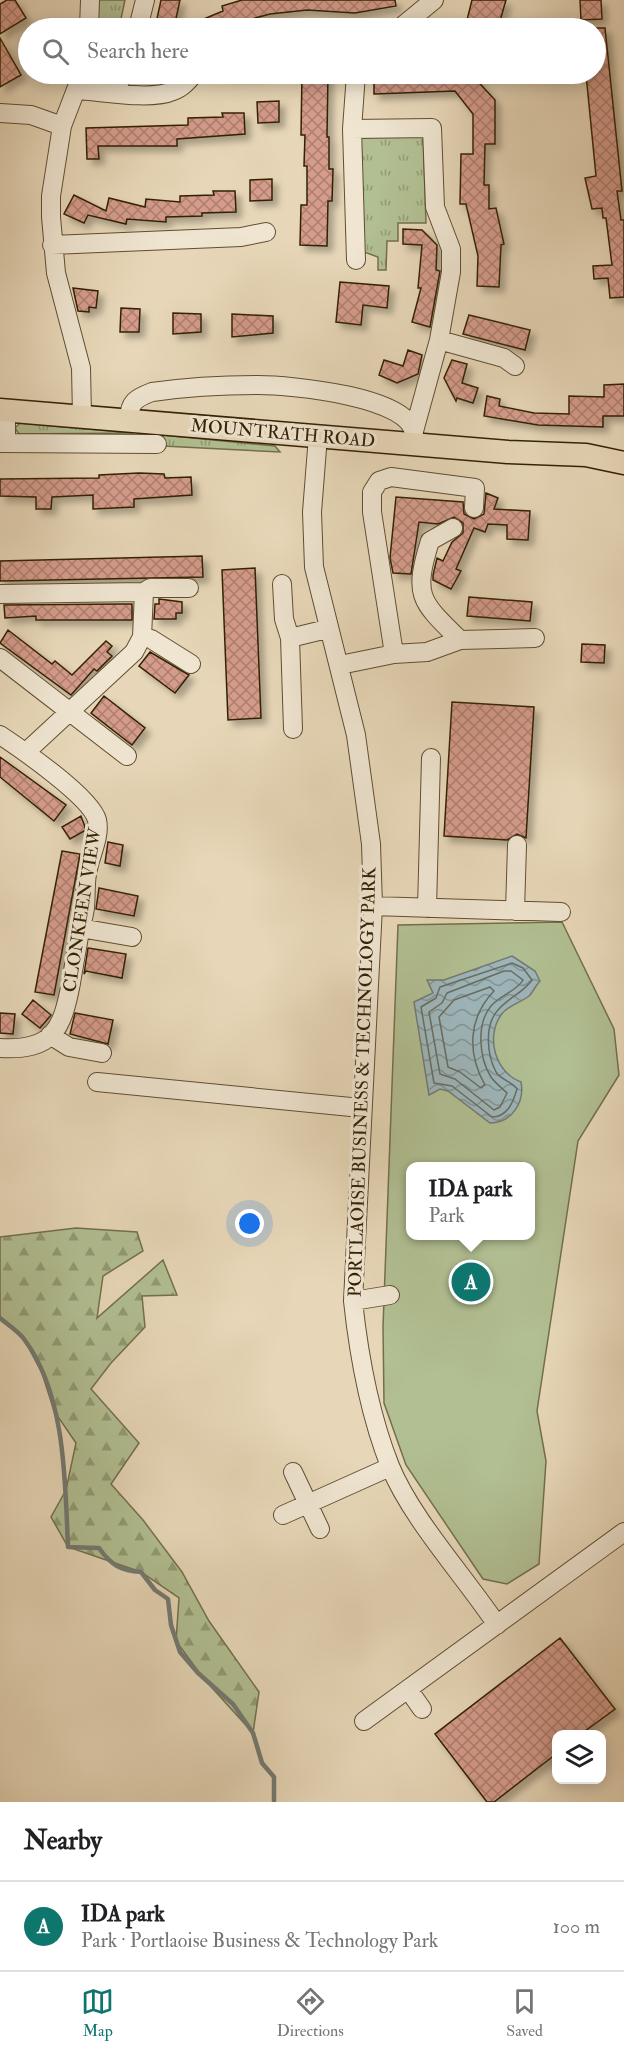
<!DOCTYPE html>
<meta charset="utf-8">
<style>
:root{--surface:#fff;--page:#f6f6f6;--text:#202124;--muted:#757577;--line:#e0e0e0;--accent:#0f766e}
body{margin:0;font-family:"IM FELL Double Pica",serif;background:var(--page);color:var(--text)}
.controls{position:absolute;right:18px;bottom:18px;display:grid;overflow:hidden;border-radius:12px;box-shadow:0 3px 15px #0003}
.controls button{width:54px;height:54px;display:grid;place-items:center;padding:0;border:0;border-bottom:2px solid var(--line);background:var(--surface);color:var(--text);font:30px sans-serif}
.you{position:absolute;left:250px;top:1224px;width:21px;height:21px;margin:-15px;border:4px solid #fff;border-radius:50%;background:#1a73e8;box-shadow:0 0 0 9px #1a73e833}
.badge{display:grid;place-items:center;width:39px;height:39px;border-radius:50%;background:var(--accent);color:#fff;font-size:20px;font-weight:700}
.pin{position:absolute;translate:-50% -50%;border:3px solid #fff;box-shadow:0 2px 6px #0006}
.popup{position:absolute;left:406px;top:1162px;width:129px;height:78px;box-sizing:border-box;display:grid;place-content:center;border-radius:12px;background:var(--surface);filter:drop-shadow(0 2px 4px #0005);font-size:20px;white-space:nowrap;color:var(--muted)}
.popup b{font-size:22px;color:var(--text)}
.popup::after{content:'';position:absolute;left:50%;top:100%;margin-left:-12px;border:12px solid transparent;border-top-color:var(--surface)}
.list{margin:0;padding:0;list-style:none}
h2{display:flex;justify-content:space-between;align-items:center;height:78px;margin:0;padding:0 24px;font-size:26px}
h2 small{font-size:20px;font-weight:400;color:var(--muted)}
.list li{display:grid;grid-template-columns:39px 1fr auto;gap:18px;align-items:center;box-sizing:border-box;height:90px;padding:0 24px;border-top:2px solid var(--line)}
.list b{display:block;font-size:22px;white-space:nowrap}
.list p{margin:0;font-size:20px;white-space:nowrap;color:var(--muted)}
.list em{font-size:20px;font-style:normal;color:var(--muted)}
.icon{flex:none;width:33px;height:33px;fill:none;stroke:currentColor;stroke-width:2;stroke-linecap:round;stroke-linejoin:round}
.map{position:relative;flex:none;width:624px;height:1802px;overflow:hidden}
.search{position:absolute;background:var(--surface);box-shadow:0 3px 15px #0003;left:18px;right:18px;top:18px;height:66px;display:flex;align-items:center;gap:15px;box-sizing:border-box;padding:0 21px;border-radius:33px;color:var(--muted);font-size:22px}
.sheet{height:168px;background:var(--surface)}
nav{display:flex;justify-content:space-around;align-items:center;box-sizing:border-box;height:84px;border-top:2px solid var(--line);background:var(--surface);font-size:16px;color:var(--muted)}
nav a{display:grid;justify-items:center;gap:3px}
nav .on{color:var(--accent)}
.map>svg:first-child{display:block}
.grass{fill:url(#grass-tufts);stroke:#72704c;stroke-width:1.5}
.forest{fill:url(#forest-firs);stroke:#72704c;stroke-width:1.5}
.green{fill:#b1bf92;stroke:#72704c;stroke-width:1.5;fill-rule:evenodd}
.water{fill:url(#water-waves);stroke:#737a73;stroke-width:1.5}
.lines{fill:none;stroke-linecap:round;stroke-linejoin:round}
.shore{stroke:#686c60;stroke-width:1.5}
.stream{stroke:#737a73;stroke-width:4.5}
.building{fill:url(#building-cross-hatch);stroke:#332106;stroke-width:1.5;filter:url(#shadow)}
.minor-casing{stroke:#604e32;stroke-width:20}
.major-casing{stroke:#332106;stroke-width:25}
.minor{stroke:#efe5d1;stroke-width:18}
.major{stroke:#e7d7b8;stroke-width:22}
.labels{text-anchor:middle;stroke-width:6;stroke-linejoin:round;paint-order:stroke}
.street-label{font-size:18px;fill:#332106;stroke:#efe5d1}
</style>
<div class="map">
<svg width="624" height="1802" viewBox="0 0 624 1802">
<defs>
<pattern id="grass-tufts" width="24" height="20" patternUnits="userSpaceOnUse" patternTransform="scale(1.5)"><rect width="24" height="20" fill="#b1bf92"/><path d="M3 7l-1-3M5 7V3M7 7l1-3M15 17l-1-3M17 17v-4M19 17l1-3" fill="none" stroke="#919b75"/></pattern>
<pattern id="forest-firs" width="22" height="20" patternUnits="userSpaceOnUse" patternTransform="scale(1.5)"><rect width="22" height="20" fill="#b1bf92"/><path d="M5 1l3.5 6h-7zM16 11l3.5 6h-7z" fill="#919b75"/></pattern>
<pattern id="water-waves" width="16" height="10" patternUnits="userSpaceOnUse" patternTransform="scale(1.5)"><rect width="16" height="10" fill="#9db6bb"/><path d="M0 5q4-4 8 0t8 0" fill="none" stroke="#819496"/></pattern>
<pattern id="building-cross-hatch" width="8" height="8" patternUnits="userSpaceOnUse" patternTransform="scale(1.5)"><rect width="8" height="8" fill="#d59b8b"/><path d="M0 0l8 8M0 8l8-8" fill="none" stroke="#ad7e70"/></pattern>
<filter id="shadow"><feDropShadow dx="5.5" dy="5.5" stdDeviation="3" flood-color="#0004"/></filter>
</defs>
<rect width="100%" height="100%" fill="#e7d7b8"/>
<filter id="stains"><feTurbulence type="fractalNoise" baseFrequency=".00333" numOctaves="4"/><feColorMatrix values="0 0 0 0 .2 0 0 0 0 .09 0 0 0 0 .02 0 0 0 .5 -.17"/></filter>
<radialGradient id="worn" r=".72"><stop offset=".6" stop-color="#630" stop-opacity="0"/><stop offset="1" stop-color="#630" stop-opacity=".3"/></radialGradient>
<path class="grass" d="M98,0H125L119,28H97Z
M423,134L426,223H398V241H387L386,270H378V257L364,252L361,138Z
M20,423L133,433L19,434L15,428Z
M163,435L275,446L280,452L163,446Z"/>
<path class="forest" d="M76,1228L137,1232L143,1251L103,1276L97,1318L163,1260L177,1295L142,1296L145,1327L111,1363L91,1389L139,1443L111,1484L143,1520L182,1572L209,1621L259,1692L253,1733L204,1679L176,1641L179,1598L141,1572L68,1547L51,1517L66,1490L76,1443L54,1411L42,1373L24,1339L0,1318V1237Z"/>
<path class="green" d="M562,922L614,1029L619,1075L578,1141L537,1411L546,1461L539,1564L507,1584L483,1579L406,1465L384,1403L383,1327L398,925ZM411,1166H531V1236H411Z"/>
<path class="water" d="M512,956L535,971L540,981C536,985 533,992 529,996C520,1003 508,1005 501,1015C485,1038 496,1073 521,1082C525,1103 511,1123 490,1123L448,1091L440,1089L429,1095L414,1002L433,993L427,980H444Z"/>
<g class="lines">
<path class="shore" d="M512,963L523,968L532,980C522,994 509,997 498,1010C484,1025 487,1055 496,1072C501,1080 513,1082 517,1089C513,1103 507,1117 492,1117L452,1086L434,1083L421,1007L436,998L440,987Z
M504,971H511L523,980C517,991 500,995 491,1006C476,1024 479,1058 491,1077C495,1083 502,1088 507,1093L500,1107L494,1110L455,1079L440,1074L429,1012L442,1003L447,993Z
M490,987L494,991C468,1018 467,1053 485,1085L481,1088L460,1072L448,1067L439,1017L454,1000Z"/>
<path class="stream" d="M0,1318C8,1325 18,1331 24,1339C66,1395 65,1481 68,1547L99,1548C111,1565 121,1571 141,1572L155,1590L168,1599L171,1625L180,1652L198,1673L233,1704L253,1733L262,1763L274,1777V1802"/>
</g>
<path class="building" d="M7,0H15L26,18L0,34V4Z
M161,0H180L174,28H155Z
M242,0H395L396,6L355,13L307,10L270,14L218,28H182L223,11L222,6Z
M472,0H506L498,28H465Z
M580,0H601L602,19L581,20Z
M596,28H605L622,191H617L621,220H624V297L610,298L608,278L594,279L593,266L612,265L606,218H603L602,208L592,209L585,178L596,176L586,74H596Z
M0,38L21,75L0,87Z
M302,74H328L327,137H329V169H333L332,201H328L327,246L300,245L301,205H307V166H304L305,135H301Z
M374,74H471L495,100V144H485L484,185H489V209L496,208L504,244L501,245L499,287L477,286L478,256L466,204H460L461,154H473V114L455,91L374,94Z
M279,101V122L258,123L257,102Z
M222,113H244L245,134L177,139V146H98L99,159H87L86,128L188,125V118L223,117Z
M272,179V200L250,201V180Z
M213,191H235L236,212L202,213V216L166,217V222L127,219L126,224L88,215L84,223L64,214L74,195L106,211L109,198L145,207L146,199L180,202V196L214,195Z
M403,229L422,230L437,245L436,270L440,271L430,327L412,322L421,288H418L422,245L403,244Z
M340,282L389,286L387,308L363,305L361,325L336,322Z
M73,288L98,291L96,308L89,307V312L78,311Z
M121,308L140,309L139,332H120Z
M173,313L201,314V332L173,334Z
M232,314L273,316V333L232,337Z
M469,315L530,330L525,350L463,334Z
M408,350L422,355L418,374L397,383L379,375L384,360L403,366Z
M452,360L467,364L462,383L478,388L473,403L457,398L456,401L444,378Z
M624,384V416H603V427L538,425L484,416L487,396L500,399L499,406L534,413L569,414V396L604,397V385Z
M139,473L164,474L165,478L191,477L192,495L134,499V507L93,509V495L52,497L51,509H36V497L0,496V479L99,478V475Z
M486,493L498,498L494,509L530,511L528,540L507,539V525L488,524L485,532L474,528L456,569L461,571L451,589L433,580V575L437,558L443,561L452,542L463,533V523L454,517L438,524L419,522L411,574L393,573L390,558L396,497L463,502L464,514L474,519L484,514Z
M202,556L203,577L0,581V561Z
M255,568L261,718L228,720L222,570Z
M469,597L532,602L530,621L467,616Z
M159,599L182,602V613H176V619H154L155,604H159Z
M122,604H132V620H36V616L5,618L4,605Z
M8,630L52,664L55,661L72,675L106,641L112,646L107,652L112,656L97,671L94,669L71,695L0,643Z
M582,644L605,645L604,663L581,662Z
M150,652L189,675L175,693L139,666Z
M104,696L145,728L132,745L91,713Z
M452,702L534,707L526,838L517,834L507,840L444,836Z
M0,757L66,805L54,821L0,777Z
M81,816L86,830L70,839L62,827Z
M108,842L123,845L120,866L105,863Z
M62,851L80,854L54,995L35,992Z
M99,888L138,896L134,916L96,909Z
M88,948L126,954L122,978L86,971L84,974Z
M33,1000L51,1015L40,1028L22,1014Z
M0,1013L15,1014L13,1034L0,1033Z
M75,1013L113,1020L108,1044L70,1034Z
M560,1638L615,1709L581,1734H556V1754L494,1802H487L435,1734Z"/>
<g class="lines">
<g class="minor-casing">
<path id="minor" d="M89,28L90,0
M138,28L145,0
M400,28L434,0
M356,74L352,129L432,128L435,207L451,249V272L439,340L414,431
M76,90C101,91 150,101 173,91C182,88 188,81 194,74
M117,92L122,74
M0,113L31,115L62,126
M352,129L356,260
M52,245L241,237L266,232
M439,340L504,358L515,366
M6,410V443
M82,416L81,368L56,273L51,217V196L62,126L82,74
M129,420C129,402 136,398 152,392C187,387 223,385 258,385C287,385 417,396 414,437
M318,436L312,512L314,567L356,735L371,844L373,906L353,1301C359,1357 369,1413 390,1466C411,1518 465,1577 497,1625
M0,443L157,444
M453,528L430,541C413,596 420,601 460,640
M282,584L284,619L290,638L293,729
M144,592L150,588H189
M0,594L144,592L142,637L134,652L26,752
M142,637L151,639L191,664
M290,638L327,629
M394,654L427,652L460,640L535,638
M0,658L127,756
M340,665L394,654L372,512V492L379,481L391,477L475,488L474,508
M0,735C21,749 91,797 97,820C101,837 89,858 87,874C84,891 88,908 81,924C78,944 74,964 71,983C62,1030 53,1051 0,1048
M373,906L561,912
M427,908L431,758
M515,911L517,845
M80,928L132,937
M50,1035L69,1047L102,1053
M97,1082L361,1108
M353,1301L390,1295
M293,1472L320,1529
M283,1515L390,1467
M408,1689L422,1709
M364,1721L624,1532"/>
</g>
<g class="major-casing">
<path id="major" d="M0,410L508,452L586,455L624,463"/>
</g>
<use href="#minor" class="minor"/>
<use href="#major" class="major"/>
</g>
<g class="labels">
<g class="street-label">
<text transform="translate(283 433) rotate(5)" y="6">MOUNTRATH ROAD</text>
<text transform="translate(82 910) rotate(-81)" y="6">CLONKEEN VIEW</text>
<text transform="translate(362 1082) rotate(-88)" y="6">PORTLAOISE BUSINESS &amp; TECHNOLOGY PARK</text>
</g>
</g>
<rect width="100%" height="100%" filter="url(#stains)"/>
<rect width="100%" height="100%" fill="url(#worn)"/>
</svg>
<div class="controls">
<button><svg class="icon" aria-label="layers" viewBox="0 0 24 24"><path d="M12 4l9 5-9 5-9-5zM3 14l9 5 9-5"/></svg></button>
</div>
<div class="you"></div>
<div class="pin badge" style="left:471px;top:1282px">A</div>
<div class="popup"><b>IDA park</b>Park</div>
<div class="search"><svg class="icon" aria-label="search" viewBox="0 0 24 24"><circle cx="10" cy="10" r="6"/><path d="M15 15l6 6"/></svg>Search here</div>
</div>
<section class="sheet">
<h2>Nearby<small></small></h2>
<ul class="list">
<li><span class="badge">A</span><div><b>IDA park</b><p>Park · Portlaoise Business &amp; Technology Park</p></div><em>100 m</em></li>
</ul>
</section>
<nav>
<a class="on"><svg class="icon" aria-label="map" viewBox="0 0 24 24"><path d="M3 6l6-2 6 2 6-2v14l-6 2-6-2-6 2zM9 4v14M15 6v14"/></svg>Map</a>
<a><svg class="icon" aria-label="directions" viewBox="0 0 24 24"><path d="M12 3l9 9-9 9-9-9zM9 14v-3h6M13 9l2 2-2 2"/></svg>Directions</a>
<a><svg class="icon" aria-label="saved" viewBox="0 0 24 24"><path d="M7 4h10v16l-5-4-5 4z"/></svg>Saved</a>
</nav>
